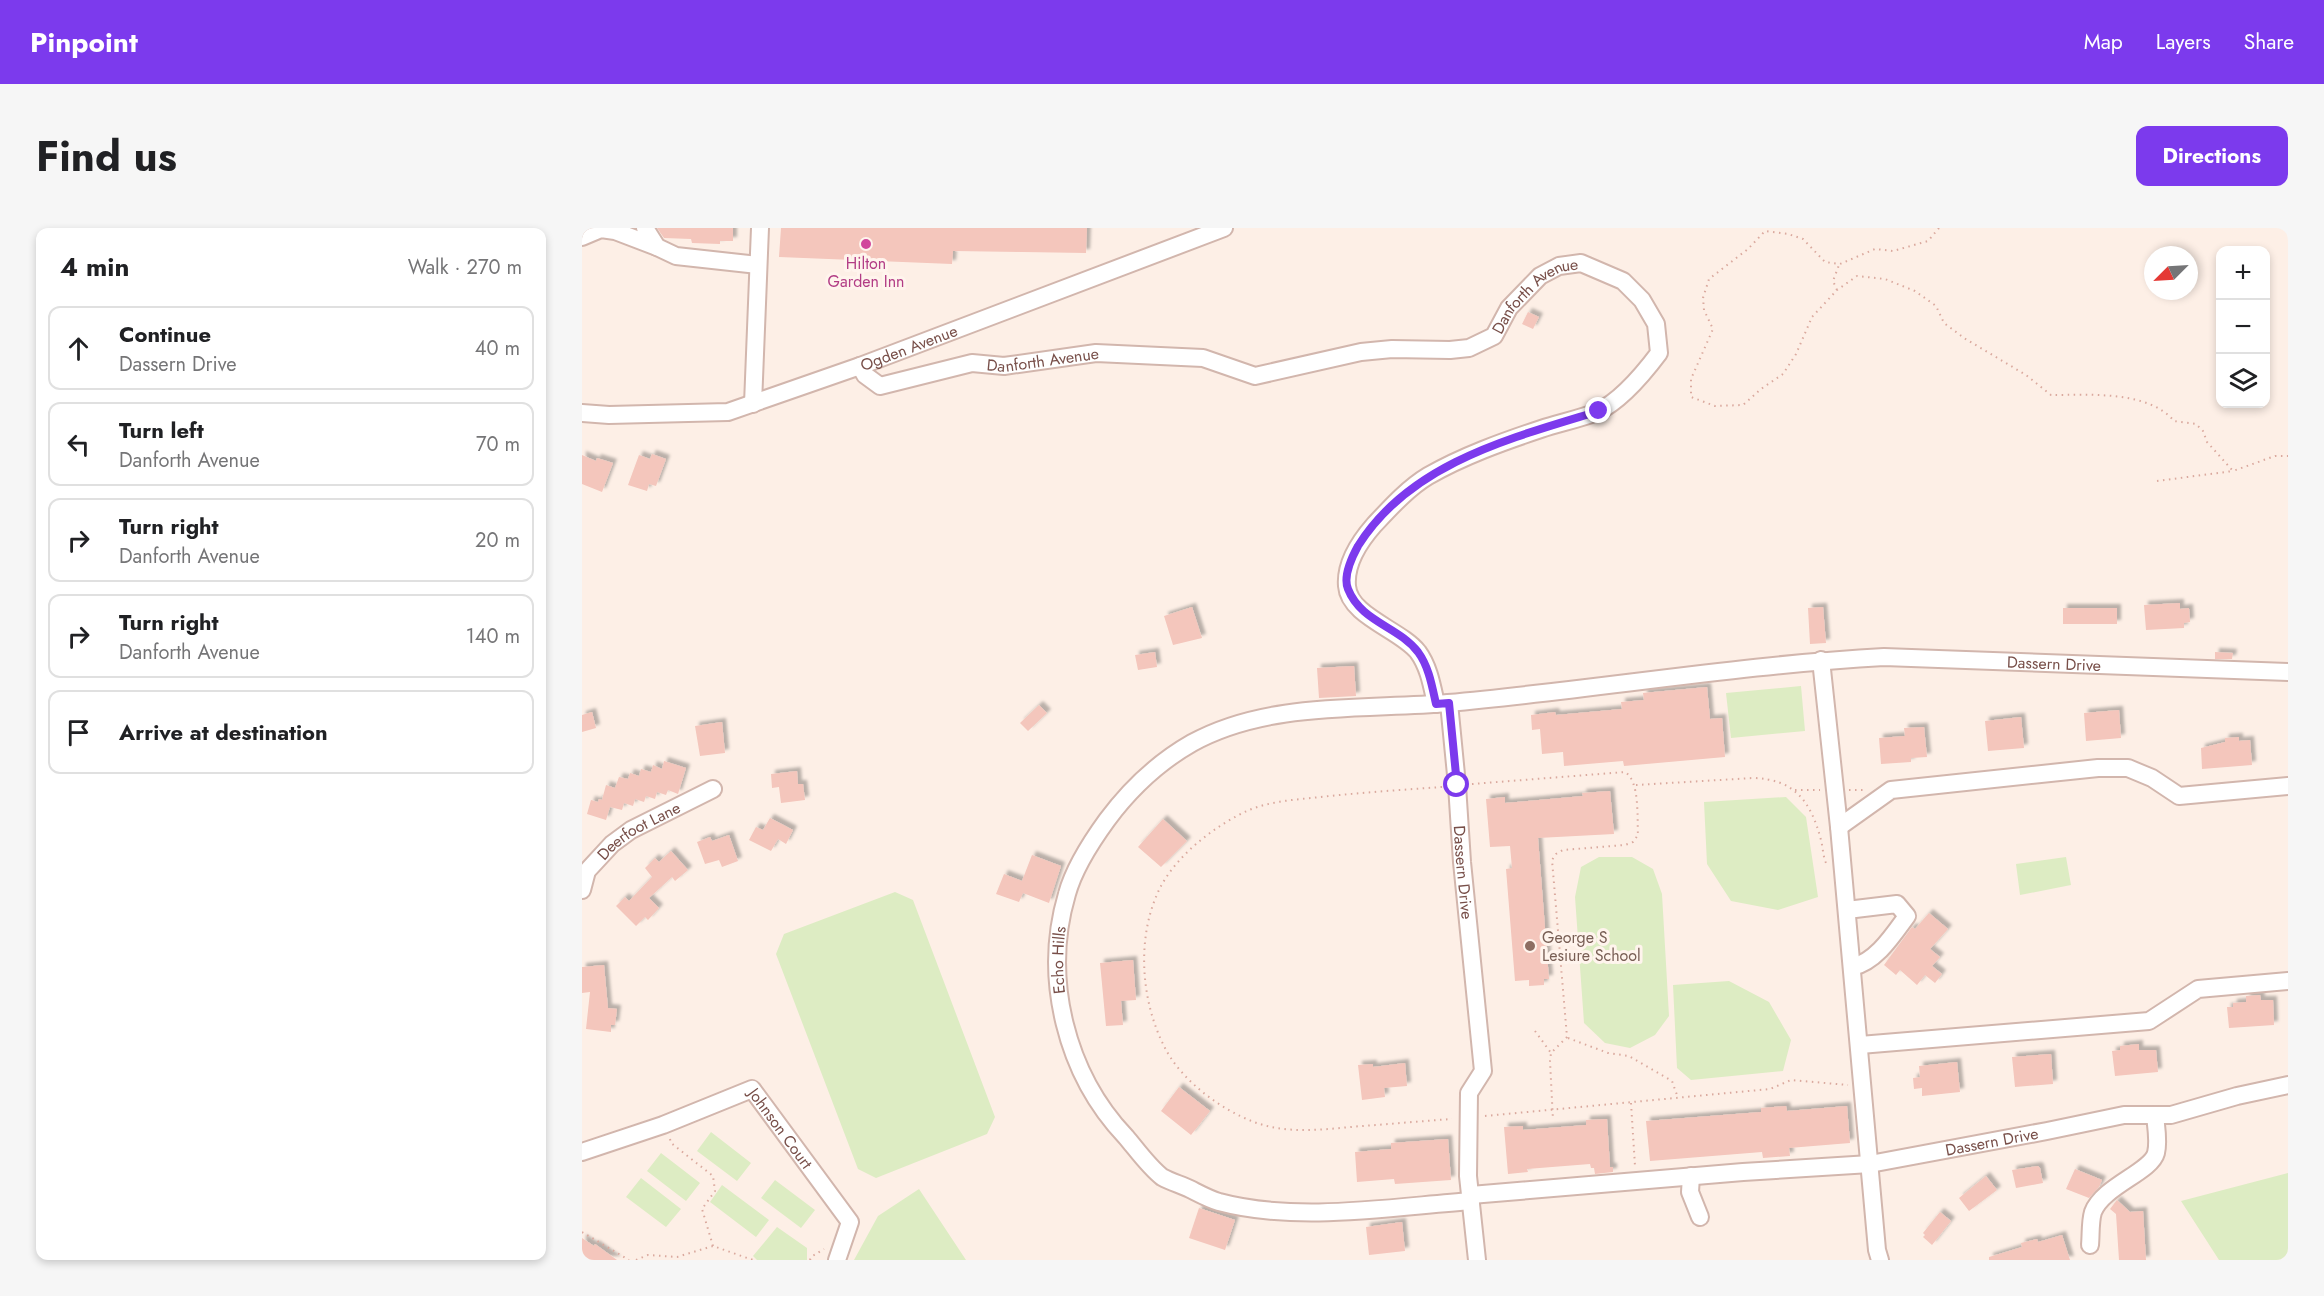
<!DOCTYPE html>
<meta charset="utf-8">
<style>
:root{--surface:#fff;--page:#f6f6f6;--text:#202124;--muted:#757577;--line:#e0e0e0;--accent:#7c3aed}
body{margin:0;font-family:Jost,sans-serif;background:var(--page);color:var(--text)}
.controls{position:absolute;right:18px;top:18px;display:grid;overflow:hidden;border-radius:12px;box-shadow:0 3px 9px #0003}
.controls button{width:54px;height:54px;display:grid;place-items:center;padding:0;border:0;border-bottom:2px solid var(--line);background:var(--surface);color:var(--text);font:30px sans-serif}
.compass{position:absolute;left:1562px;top:18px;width:54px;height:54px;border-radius:50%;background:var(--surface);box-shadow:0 3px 9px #0003;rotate:246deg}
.stop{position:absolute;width:18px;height:18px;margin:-14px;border:4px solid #7c3aed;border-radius:50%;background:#fff}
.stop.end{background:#7c3aed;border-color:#fff;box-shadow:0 2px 6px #0008}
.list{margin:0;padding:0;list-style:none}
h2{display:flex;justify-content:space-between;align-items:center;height:78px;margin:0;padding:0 24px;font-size:26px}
h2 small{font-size:20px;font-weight:400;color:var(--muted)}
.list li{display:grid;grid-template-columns:39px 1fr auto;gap:18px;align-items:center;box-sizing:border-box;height:84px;margin:0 12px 12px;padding:0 12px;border:2px solid var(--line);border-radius:12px}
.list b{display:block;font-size:22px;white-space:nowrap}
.list p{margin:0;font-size:20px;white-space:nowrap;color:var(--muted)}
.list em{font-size:20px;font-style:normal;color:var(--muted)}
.icon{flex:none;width:33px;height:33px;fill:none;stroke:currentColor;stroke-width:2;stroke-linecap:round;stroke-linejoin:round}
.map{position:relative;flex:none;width:1706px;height:1032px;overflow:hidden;border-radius:12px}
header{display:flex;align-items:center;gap:36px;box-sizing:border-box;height:84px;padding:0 30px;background:var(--accent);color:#fff}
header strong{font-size:28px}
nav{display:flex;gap:33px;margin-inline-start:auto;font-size:21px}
.intro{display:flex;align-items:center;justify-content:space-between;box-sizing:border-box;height:144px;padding:0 36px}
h1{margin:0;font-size:42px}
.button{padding:15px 27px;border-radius:12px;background:var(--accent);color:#fff;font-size:21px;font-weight:700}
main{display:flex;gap:36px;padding:0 36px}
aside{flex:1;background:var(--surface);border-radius:12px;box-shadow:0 3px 9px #0003}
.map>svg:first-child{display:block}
.green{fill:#ddecc3}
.building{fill:#f4c6bc;filter:url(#shadow)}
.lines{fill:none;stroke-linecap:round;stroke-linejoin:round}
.minor-casing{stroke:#d2b6ad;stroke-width:20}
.path{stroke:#daa99e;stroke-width:2;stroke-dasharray:1.5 4.5;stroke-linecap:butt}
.minor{stroke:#fff;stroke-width:16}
.route{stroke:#7c3aed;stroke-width:8}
.hotel-dot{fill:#d1479c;stroke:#fff4ed;stroke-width:2}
.education-dot{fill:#8d6e63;stroke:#fff4ed;stroke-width:2}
.labels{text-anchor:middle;stroke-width:6;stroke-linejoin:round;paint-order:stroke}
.hotel-label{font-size:16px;fill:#b23c85;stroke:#fff4ed}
.street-label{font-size:16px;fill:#784f49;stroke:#fff4ed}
.education-label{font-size:16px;fill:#785e54;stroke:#fff4ed;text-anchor:start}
</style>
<header>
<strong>Pinpoint</strong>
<nav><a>Map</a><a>Layers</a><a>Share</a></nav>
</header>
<div class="intro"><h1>Find us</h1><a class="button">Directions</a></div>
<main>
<aside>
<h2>4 min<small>Walk · 270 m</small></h2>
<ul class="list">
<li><svg class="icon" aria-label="ahead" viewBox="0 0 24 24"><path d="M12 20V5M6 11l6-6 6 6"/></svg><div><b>Continue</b><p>Dassern Drive</p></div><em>40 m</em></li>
<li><svg class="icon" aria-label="left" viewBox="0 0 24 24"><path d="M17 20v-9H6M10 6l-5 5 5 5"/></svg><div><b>Turn left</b><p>Danforth Avenue</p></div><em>70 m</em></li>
<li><svg class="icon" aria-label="right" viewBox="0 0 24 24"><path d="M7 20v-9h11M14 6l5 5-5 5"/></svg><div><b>Turn right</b><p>Danforth Avenue</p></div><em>20 m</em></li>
<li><svg class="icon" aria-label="right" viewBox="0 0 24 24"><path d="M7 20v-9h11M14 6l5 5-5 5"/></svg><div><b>Turn right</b><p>Danforth Avenue</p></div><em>140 m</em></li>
<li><svg class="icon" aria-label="arrive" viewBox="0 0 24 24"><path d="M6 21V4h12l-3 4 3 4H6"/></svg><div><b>Arrive at destination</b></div></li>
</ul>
</aside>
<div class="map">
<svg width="1706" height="1032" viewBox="0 0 1706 1032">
<defs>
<filter id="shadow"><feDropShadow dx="4" dy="-4" stdDeviation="1.5" flood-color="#0004"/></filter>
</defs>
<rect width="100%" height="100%" fill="#fdefe6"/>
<path class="green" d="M1219,458L1223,503L1149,510L1144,465Z
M1204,569L1224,589L1236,669L1196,682L1149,673L1125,636L1122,574Z
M1017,629H1050L1071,641L1080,666L1087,788L1073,807L1048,820L1023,815L1002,795L993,669L999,639Z
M1484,629L1489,657L1438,667L1434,636Z
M313,664L331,672L413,889L405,906L294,950L276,941L194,726L202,706Z
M1147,753L1187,774L1209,812L1201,843L1109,852L1095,840L1091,757Z
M129,904L169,935L155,953L115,923Z
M79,925L118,955L104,973L65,943Z
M1706,945V1032H1637L1599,973Z
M59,950L99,981L84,999L44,969Z
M193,952L233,982L219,1000L179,970Z
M140,957L187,992L174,1009L128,974Z
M337,961L384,1032H272L296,988Z
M195,999L225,1020V1032H175L171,1028Z"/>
<path class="building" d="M75,0H151V13H138V16L110,15L109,11L82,10Z
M199,0H505L504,25L371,23L370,36L197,29Z
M946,84L957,89L951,101L940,96Z
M70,226L84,231L74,258L67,256L65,263L46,257L57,227L68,231Z
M0,227L14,233L15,230L31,235L20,264L0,256Z
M1598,375V381L1607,380L1608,394L1602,395V400L1564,402L1562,377Z
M610,379L620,410L591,417L582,388Z
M1241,379L1244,415L1228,416L1226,380Z
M1481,380H1535V396H1481Z
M573,424L575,439L556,442L553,427Z
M1633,424L1651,425L1650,431H1633Z
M772,438L774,468L737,470L735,440Z
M1125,459L1128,491L1140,490L1143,529L1042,538L1041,533L982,538L981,524L960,526L958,501L950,502L949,487L973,484L974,487L1040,481L1039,474L1062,472L1061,465Z
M457,477L465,485L446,503L438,495Z
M1537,482L1539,510L1504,513L1502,485Z
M10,484L14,500L0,504V487Z
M1439,489L1442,520L1406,523L1403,493Z
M140,494L143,525L118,528L113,498Z
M1342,499L1345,529L1329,530V534L1299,536L1297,510L1323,508L1322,500Z
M1657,509V513L1668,512L1670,537L1620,541L1619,520L1643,514V510Z
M82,533L104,540L96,566L86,562L84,567L75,564L73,571L64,568L62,574L53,571L51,578L42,575L40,582L28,579L24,592L5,586L9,572L16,574L17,571L20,572L24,557L33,560L37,549L46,551L48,545L57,548L59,541L69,544L71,537L80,541Z
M215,543L216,556H221L223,572L199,575L197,559L190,560L189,546Z
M1028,563L1032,606L956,610L967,751H962V757L947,758V752L933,753L924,641L930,640L928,618L908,619L904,571L923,569V575L1001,568L1000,565Z
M188,590L211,602L204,616L196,611L189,623L167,612L174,599L181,602Z
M581,591L605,613L579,639L556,619Z
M147,607L156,633L140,639L137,632L123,636L115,614L128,609L130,613Z
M89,623L106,642L93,653L90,649L67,670L77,680L66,692L63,689L54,698L34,678L43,669L47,673L70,649L63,640L73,630L77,634Z
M450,627L479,638L467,675L441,665L437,674L414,666L422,646L440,653Z
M1347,685L1366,701L1348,721L1358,729L1350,738L1360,746L1353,755L1343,747L1335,757L1318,742L1314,747L1302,737L1330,699L1333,701Z
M551,732L554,772L539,773L541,797L524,798L518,735Z
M22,737L26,780L35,781L33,797H29V804L4,801L8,764L0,765V739Z
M1678,767L1679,772H1691L1692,797L1647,800L1645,779H1651V775L1664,774V768Z
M1557,816V822H1574L1576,844L1533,848L1530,823L1538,822V818Z
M1469,826L1471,856L1433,859L1430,829Z
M1375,834L1378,864L1340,868V860L1332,861L1331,850L1338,849L1337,838Z
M823,835L825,858L802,860L803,869L780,872L776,837L791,836V839Z
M597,859L628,883L609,907L579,883Z
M1204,878L1205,883L1265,878L1268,915L1207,920L1208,928L1181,930L1180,924L1068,933L1064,893L1179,884V880Z
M1025,891L1028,939H1031V944L1013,946L1012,940H1009L1008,936L945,941L946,944L926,946L922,899L941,898V902L1004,897V892Z
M866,911L869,952L813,956L812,951L775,954L773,924L809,921V915Z
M1456,938L1458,940L1461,955L1434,960L1430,942Z
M1493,941L1520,952L1517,959L1507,970L1484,961Z
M1404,948L1415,962L1387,983L1377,970Z
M1535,972L1548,984L1561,983L1564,1032H1537L1534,986L1528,981Z
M617,980L653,992L643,1022L607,1010Z
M1358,984L1369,993L1350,1017L1341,1009L1343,1007L1341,1005Z
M820,994L823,1023L787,1027L784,999Z
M1480,1007L1488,1032H1407V1029L1440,1019L1439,1015L1455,1011L1456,1014Z
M0,1010L12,1018L13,1016L35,1032H0Z"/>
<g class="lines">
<g class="minor-casing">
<g id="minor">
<path d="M63,0L75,19L94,28L176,37"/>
<path d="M0,9L19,1L33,3L75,19"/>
<path id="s1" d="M278,138L283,147L298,158L390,135L422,138L514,125L621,130L673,148L779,124L810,121L868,122L887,120L912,108L927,80L958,48L977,38L999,35L1041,53L1060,72L1074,96L1077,125C1062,145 1039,173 1015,184C997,191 977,195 959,201C920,214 881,228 846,248C826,260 808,280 792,297C778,313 763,335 765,358C767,388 819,402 836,424C847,439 850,458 854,476"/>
<path d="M171,176L178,0"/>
<path id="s2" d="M0,185L27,187L146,184L278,138L642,0"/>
<path d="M1239,432L1257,599L1295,1022L1298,1032"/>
<path id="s3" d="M867,475L875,557L880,634L901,843L887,865L886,948L895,1032"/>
<path d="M1257,599L1309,562L1516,540H1546L1570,550L1597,568L1706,558"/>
<path id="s4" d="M0,662L5,643L30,616L49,602L131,561"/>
<path d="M1265,682L1315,676L1325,688C1311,707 1294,734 1270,739"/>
<path d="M1278,817L1567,793L1616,761L1706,753"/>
<path id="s5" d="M0,924L81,897L170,861L268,994L255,1032"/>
<path d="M1109,948L1108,964L1118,989"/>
<path id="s6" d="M889,967L1161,944L1288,936L1465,903L1542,887H1589L1655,868L1706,857"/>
<path id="s7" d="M889,973C809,979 715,995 637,974C627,971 618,966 608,961C600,957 589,954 580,949C567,939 555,922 544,909C484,846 460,750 485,666C492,640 509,614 525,592C548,561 575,535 610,515C686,473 782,482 866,475C1012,462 1156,437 1302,429L1706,444"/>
<path d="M1508,1017C1509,1007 1508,994 1511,984C1521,958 1569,944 1574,925C1577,913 1574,899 1573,887"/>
</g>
</g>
<path class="path" d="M1357,0L1346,13L1311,23L1293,21L1258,36L1243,34L1221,11L1206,6L1183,3L1166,21L1127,51L1121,70L1122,82L1131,101L1109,151V169L1133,178L1161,177L1179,161L1201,146L1214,126L1230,89L1255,62L1275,48L1303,51L1333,63L1354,78L1362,95L1382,110L1444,147L1469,167C1505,167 1566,162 1592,193L1614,196L1621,203L1625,214L1651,243L1693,228H1706
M1255,62L1251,53L1257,37
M1575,253L1651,243
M890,556L1043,544C1058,553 1055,590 1056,607L1051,614L1043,617L981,622L974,626L970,632L985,809L969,825L968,833L971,892
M1054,557L1171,550C1213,551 1229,574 1239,612C1241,620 1241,628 1244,635
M860,559C817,562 773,565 729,570C708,572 687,574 667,582C634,597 597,625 579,658C554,706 558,772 583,820C600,853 638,881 672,894C707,907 744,901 780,898C810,896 840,893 870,891
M1213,562H1238
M1267,562H1283
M953,803L969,825
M986,810L1026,825L1047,828L1090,853L1096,870
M1049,875L1053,938
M903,888L1188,861L1209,852L1266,857
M88,911L89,915L131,948L133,963L120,981L131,1018
M0,1004L47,1032
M54,1032L66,1027L95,1029L131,1018L171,1032
M228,1032L229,1029L242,1021"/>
<use href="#minor" class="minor"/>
</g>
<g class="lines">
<path class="route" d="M875,557L867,475L854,476C850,458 847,439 836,424C816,398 779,394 766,361C761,349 770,329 776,318C828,235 929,210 1017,183"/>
</g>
<circle class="hotel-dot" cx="284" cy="16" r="6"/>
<circle class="education-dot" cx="948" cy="718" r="6"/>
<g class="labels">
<g class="hotel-label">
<text x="284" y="41">Hilton<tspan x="284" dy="18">Garden Inn</tspan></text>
</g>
<g class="street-label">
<text dy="6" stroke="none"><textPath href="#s1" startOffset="716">Danforth Avenue</textPath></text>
<text dy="6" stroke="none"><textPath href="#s2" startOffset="338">Ogden Avenue</textPath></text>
<text dy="6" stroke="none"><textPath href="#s1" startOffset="195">Danforth Avenue</textPath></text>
<text dy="6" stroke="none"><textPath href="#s7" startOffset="1701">Dassern Drive</textPath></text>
<text dy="6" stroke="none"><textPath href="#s4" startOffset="86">Deerfoot Lane</textPath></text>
<text dy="6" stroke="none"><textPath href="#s3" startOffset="170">Dassern Drive</textPath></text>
<text dy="6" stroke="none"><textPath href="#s7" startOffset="564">Echo Hills</textPath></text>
<text dy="6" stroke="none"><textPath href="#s5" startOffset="230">Johnson Court</textPath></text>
<text dy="6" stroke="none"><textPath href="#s6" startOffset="524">Dassern Drive</textPath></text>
</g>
<g class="education-label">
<text x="960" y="715">George S<tspan x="960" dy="18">Lesiure School</tspan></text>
</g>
</g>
</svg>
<div class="controls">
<button>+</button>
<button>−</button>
<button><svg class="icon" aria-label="layers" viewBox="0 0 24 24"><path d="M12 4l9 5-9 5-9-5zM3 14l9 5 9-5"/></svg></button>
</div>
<svg class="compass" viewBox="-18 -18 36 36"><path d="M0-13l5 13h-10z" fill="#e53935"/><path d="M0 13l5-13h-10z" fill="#757577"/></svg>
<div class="stop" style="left:875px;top:557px"></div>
<div class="stop end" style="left:1017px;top:183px"></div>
</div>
</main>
